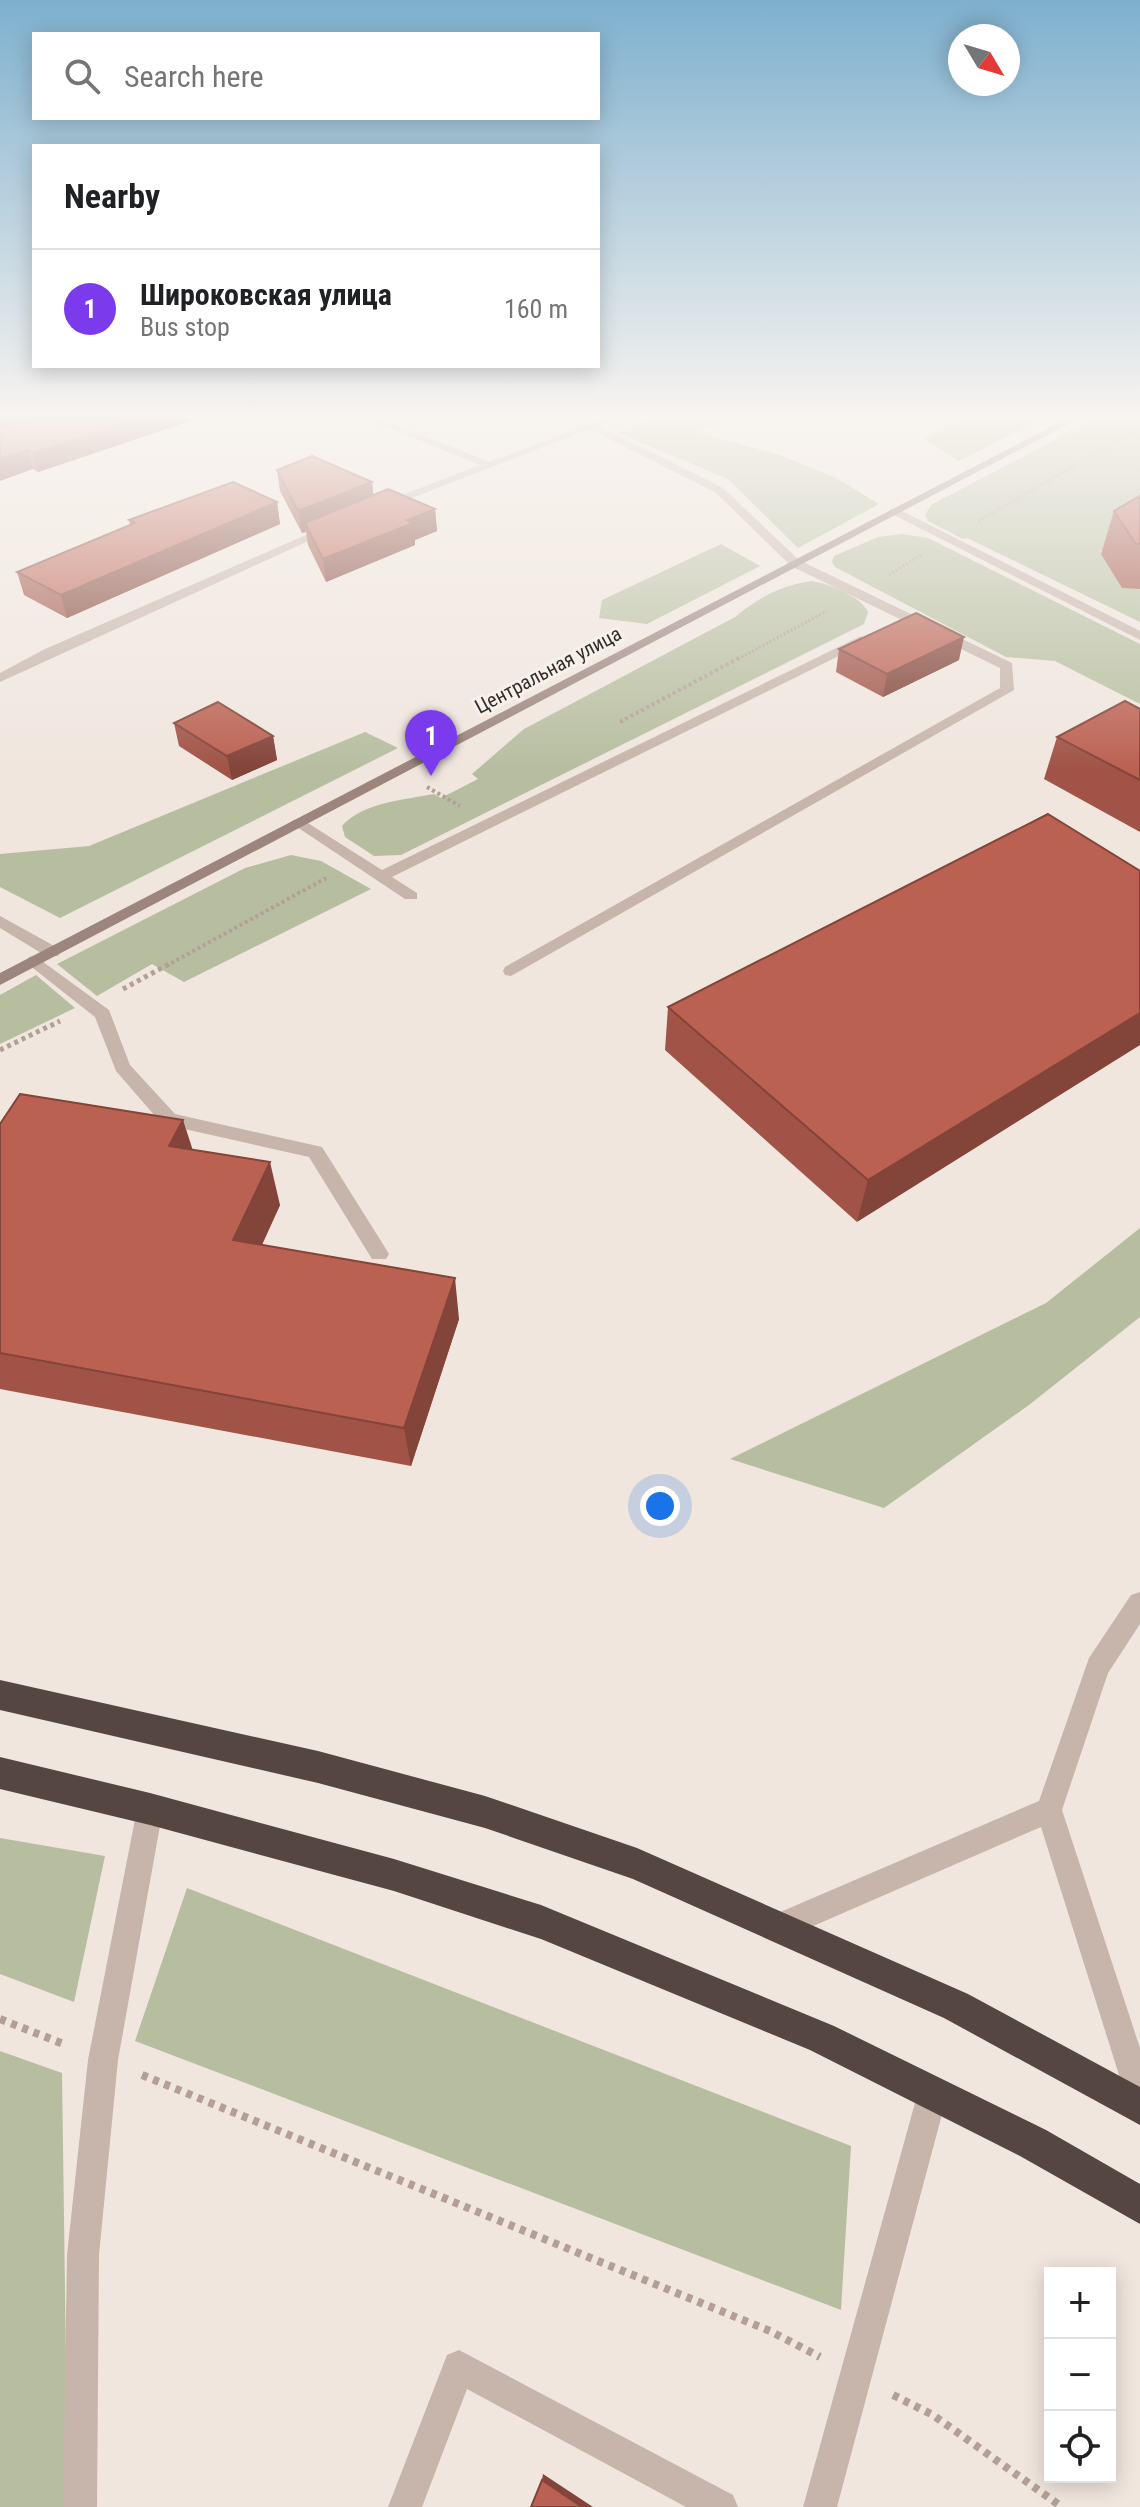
<!DOCTYPE html>
<meta charset="utf-8">
<style>
:root{--surface:#fff;--page:#f2f2f2;--text:#202124;--muted:#757577;--line:#e0e0e0;--accent:#7c3aed}
body{margin:0;font-family:"Roboto Condensed",sans-serif;background:var(--page);color:var(--text)}
.controls{position:absolute;right:24px;bottom:24px;display:grid;overflow:hidden;border-radius:0px;box-shadow:0 4px 20px #0003}
.controls button{width:72px;height:72px;display:grid;place-items:center;padding:0;border:0;border-bottom:2px solid var(--line);background:var(--surface);color:var(--text);font:40px sans-serif}
.compass{position:absolute;left:948px;top:24px;width:72px;height:72px;border-radius:50%;background:var(--surface);box-shadow:0 4px 20px #0003;rotate:128deg}
.you{position:absolute;left:660px;top:1506px;width:28px;height:28px;margin:-20px;border:6px solid #fff;border-radius:50%;background:#1a73e8;box-shadow:0 0 0 12px #1a73e833}
.badge{display:grid;place-items:center;width:52px;height:52px;border-radius:50%;background:var(--accent);color:#fff;font-size:26px;font-weight:700}
.pin{position:absolute;translate:-50% -66px;filter:drop-shadow(0 2px 4px #0008)}
.pin::after{content:'';position:absolute;top:42px;width:28px;height:24px;background:inherit;clip-path:polygon(0 0,100% 0,50% 100%)}
.list{margin:0;padding:0;list-style:none}
h2{display:flex;justify-content:space-between;align-items:center;height:104px;margin:0;padding:0 32px;font-size:34px}
h2 small{font-size:26px;font-weight:400;color:var(--muted)}
.list li{display:grid;grid-template-columns:52px 1fr auto;gap:24px;align-items:center;box-sizing:border-box;height:120px;padding:0 32px;border-top:2px solid var(--line)}
.list b{display:block;font-size:30px;white-space:nowrap}
.list p{margin:0;font-size:26px;white-space:nowrap;color:var(--muted)}
.list em{font-size:26px;font-style:normal;color:var(--muted)}
.icon{flex:none;width:44px;height:44px;fill:none;stroke:currentColor;stroke-width:2;stroke-linecap:round;stroke-linejoin:round}
.map{position:relative;flex:none;width:1140px;height:2507px;overflow:hidden}
.search{position:absolute;background:var(--surface);box-shadow:0 4px 20px #0003;left:32px;top:32px;width:568px;height:88px;display:flex;align-items:center;gap:20px;box-sizing:border-box;padding:0 28px;border-radius:0px;color:var(--muted);font-size:30px}
.panel{position:absolute;background:var(--surface);box-shadow:0 4px 20px #0003;left:32px;top:144px;width:568px;height:224px;border-radius:0px}
.map>svg:first-child{display:block}
.green{fill:#b7bea0}
.lines{fill:none;stroke-linecap:round;stroke-linejoin:round}
.path-far3{stroke:#b39f96;stroke-width:3;stroke-dasharray:2 2;stroke-linecap:butt}
.path-far2{stroke:#b39f96;stroke-width:4;stroke-dasharray:3 3;stroke-linecap:butt}
.path-far1{stroke:#b39f96;stroke-width:5;stroke-dasharray:4 4;stroke-linecap:butt}
.path{stroke:#b39f96;stroke-width:8;stroke-dasharray:6 6;stroke-linecap:butt}
.lane{fill:#c7b5ab;fill-rule:evenodd}
.street{fill:#c7b5ab;fill-rule:evenodd}
.secondary{fill:#9b857d;fill-rule:evenodd}
.highway{fill:#564642;fill-rule:evenodd}
.wall{fill:#a15347}
.shaded-wall{fill:#834439}
.building{fill:#bb6152;stroke:#834439;stroke-width:2}
.labels{text-anchor:middle;stroke-width:6;stroke-linejoin:round;paint-order:stroke}
.far-street-label{font-size:20px;fill:#362c2a;stroke:#f8f1ea}
</style>
<div class="map">
<svg width="1140" height="2507" viewBox="0 0 1140 2507">
<rect width="100%" height="100%" fill="#f0e6de"/>
<path class="green" d="M651,419H729L696,432L783,456L838,479L879,504L798,548L728,479L618,433Z
M966,419H1042L959,461L923,438Z
M1094,419H1140V538L1121,551H1100L1122,587H1140V622L967,538L963,539L928,521L925,515L931,505Z
M902,534L928,538L1140,644V704L1055,661L1006,657L835,567L832,562L834,556L878,537Z
M721,544L760,566L647,624L599,618L602,600Z
M812,581C829,584 861,596 868,612L864,624L401,855L374,856L345,837L342,826C363,802 404,800 434,794L441,798L478,779L472,774L524,729L735,617C758,598 781,585 812,581Z
M365,732L398,748L60,918L0,887V854L89,846Z
M291,855L321,861L371,889L184,982L152,964L97,996L57,964L245,868Z
M36,975L75,1008L0,1044V995Z
M1140,1228V1317L1029,1405L884,1508L730,1459L1046,1303Z
M0,1838L105,1856L74,2002L0,1974Z
M187,1888L851,2146L841,2310L135,2041Z
M0,2051L62,2073L68,2507H0Z"/>
<g class="lines">
<path class="path-far3" d="M978,521L1140,428
M889,575L921,555
M738,659L827,611"/>
<path class="path-far2" d="M620,722L741,657
M427,787L460,806
M166,966L328,877"/>
<path class="path-far1" d="M123,989L169,964
M0,1050L60,1021"/>
<path class="path" d="M0,2019L66,2045
M142,2075L770,2331L820,2357
M893,2395L933,2415L1062,2507"/>
<path class="lane" d="M587,424H595L723,488L799,560L1012,663L1014,690L511,976L505,975L503,971L505,967L1000,688V668L791,566L715,492L587,428Z
M861,636L867,640L865,643L392,877L417,893V899H405L291,823L293,820H303L382,870Z
M35,956L109,1010L130,1065L175,1114L322,1147L386,1249L389,1254L386,1259H372L309,1157L162,1124L116,1071L95,1017L29,965L27,961L29,957Z
M1140,1592V1624L1108,1673L1062,1810L1140,2048V2109L1129,2105L1125,2094L1041,1827L781,1940L771,1936L767,1926L771,1916L1039,1801L1089,1658L1131,1595Z
M150,1796L159,1800L163,1809L118,2060L99,2255L97,2507H63L67,2255L88,2060L137,1809L141,1800Z
M933,2077L944,2081L948,2092L837,2507H803L918,2092L922,2081Z
M459,2350L733,2495L738,2507H686L467,2389L422,2507H388L447,2355Z"/>
<path class="street" d="M367,419H380L490,462L603,419H616L383,509L379,508V504L480,465Z
M890,509H898L1140,631V640L890,513Z
M331,524L337,527L335,529L0,682V673L43,650Z
M0,916L58,948L60,952L58,956H46L0,928Z"/>
<path class="secondary" d="M1066,419H1078L0,985V973Z"/>
<path class="highway" d="M0,1680L318,1751L485,1796L637,1848L968,1994L1140,2087V2125L944,2018L633,1879L485,1828L318,1783L0,1710Z
M0,1757L150,1793L394,1859L541,1905L834,2026L1046,2130L1140,2184V2224L1020,2156L810,2050L541,1939L394,1891L150,1825L0,1789Z"/>
</g>
<path class="wall" d="M0,419H190V421L38,472L33,469Z
M277,470L372,482L373,495L435,509L437,531L415,540V545L326,582L308,545L306,532L302,533L280,491Z
M1140,496V589L1122,588L1101,554L1114,511Z
M277,502L280,524L67,618L24,595L17,572L130,525L129,520Z
M839,649L959,660L883,697L836,672Z
M1140,709V832L1044,779L1057,737Z
M174,723L273,736L277,760L232,780L179,746Z
M1048,814L857,1222L665,1050L668,1007Z
M0,1124L193,1150L280,1205L262,1245L459,1319L411,1466L0,1389Z"/>
<path class="shaded-wall" d="M0,419H63L0,438Z
M138,419H190V421L38,472L33,453Z
M28,450L33,469L0,481V459Z
M372,482L374,503L305,523L306,532L302,533L298,511Z
M277,502L280,524L67,618L61,595Z
M435,509L437,531L415,540V545L326,582L323,559L407,520Z
M964,637L959,660L883,697L887,674Z
M273,736L277,760L232,780L227,756Z
M1140,1013V1045L857,1222L868,1180Z
M183,1120L197,1163L169,1146Z
M270,1162L280,1205L245,1281L233,1240Z
M455,1278L459,1319L411,1466L404,1428Z
M543,2474L593,2507H582L542,2480Z"/>
<path class="building" d="M32,419H138L33,453L28,450L0,459V428Z
M312,456L372,482L298,511L277,470Z
M233,482L277,502L61,595L17,572L135,523L129,520Z
M388,489L435,509L407,520L413,523L323,559L305,523Z
M1140,496V544H1136L1114,511Z
M916,613L964,637L887,674L839,649Z
M1125,701L1140,709V780L1057,737Z
M218,702L273,736L227,756L174,723Z
M1048,814L1140,871V1013L868,1180L668,1007Z
M20,1094L183,1120L169,1146L270,1162L233,1240L455,1278L404,1428L0,1353V1124Z
M542,2480L582,2507H531Z"/>
<linearGradient id="sky" x2="0" y2="1"><stop stop-color="#7eb0ce"/><stop offset="0.54" stop-color="#f8f4f0"/><stop offset="1" stop-color="#f8f4f0" stop-opacity="0"/></linearGradient>
<rect width="1140" height="770" fill="url(#sky)"/>
<g class="labels">
<g class="far-street-label">
<text transform="translate(548 670) rotate(-28)" y="7">Центральная улица</text>
</g>
</g>
</svg>
<div class="controls">
<button>+</button>
<button>−</button>
<button><svg class="icon" aria-label="locate" viewBox="0 0 24 24"><circle cx="12" cy="12" r="6"/><path d="M12 2v4M12 18v4M2 12h4M18 12h4"/></svg></button>
</div>
<svg class="compass" viewBox="-18 -18 36 36"><path d="M0-13l5 13h-10z" fill="#e53935"/><path d="M0 13l5-13h-10z" fill="#757577"/></svg>
<div class="you"></div>
<div class="pin badge" style="left:431px;top:776px">1</div>
<div class="search"><svg class="icon" aria-label="search" viewBox="0 0 24 24"><circle cx="10" cy="10" r="6"/><path d="M15 15l6 6"/></svg>Search here</div>
<section class="panel">
<h2>Nearby<small></small></h2>
<ul class="list">
<li><span class="badge">1</span><div><b>Широковская улица</b><p>Bus stop</p></div><em>160 m</em></li>
</ul>
</section>
</div>
